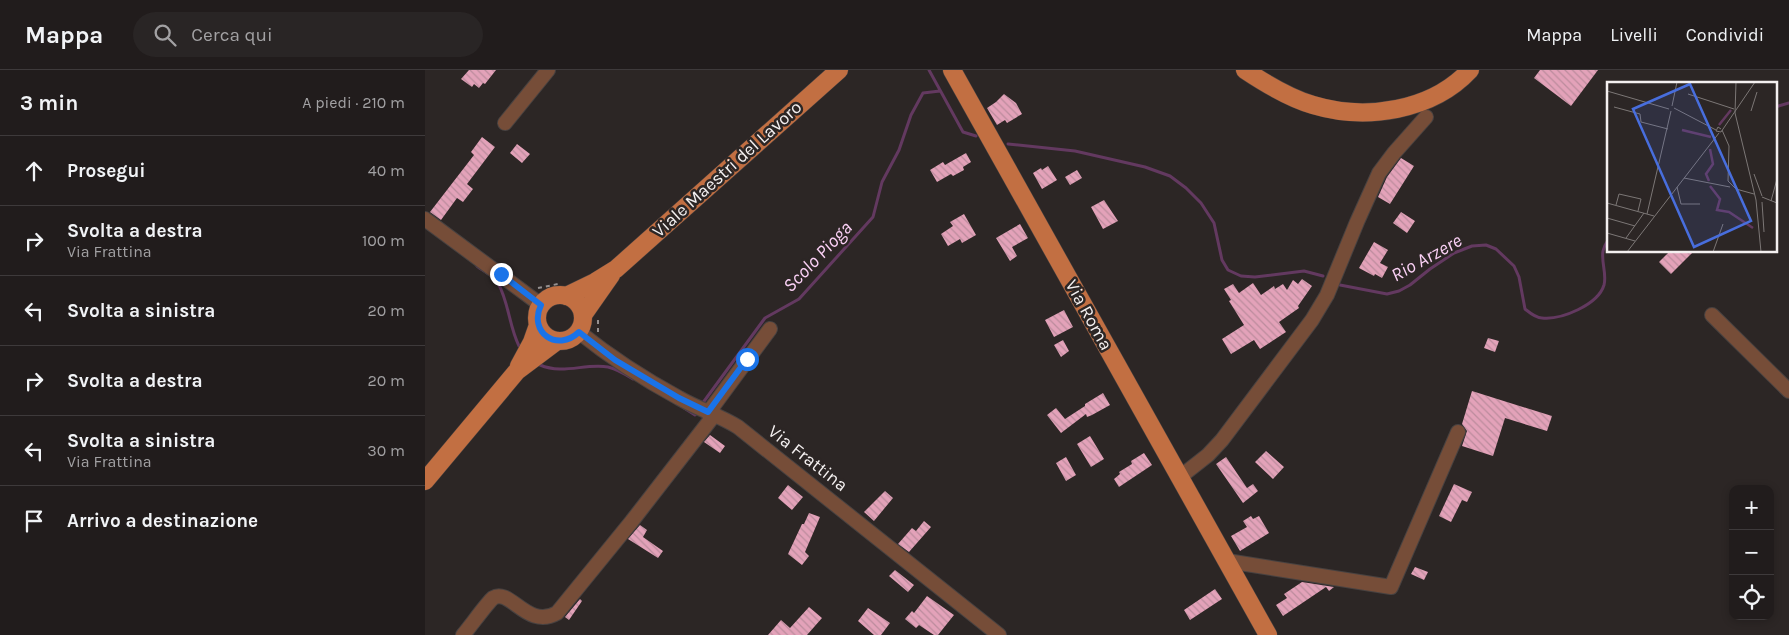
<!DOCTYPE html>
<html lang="it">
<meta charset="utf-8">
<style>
:root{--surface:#211c1c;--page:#292525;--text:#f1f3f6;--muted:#a2a1a3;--line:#3e3a3b}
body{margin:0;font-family:Karla,sans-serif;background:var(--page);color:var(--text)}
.controls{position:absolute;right:15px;bottom:15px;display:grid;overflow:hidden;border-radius:10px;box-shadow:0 2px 8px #0003}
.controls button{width:45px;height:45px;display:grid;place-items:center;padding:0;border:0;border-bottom:1px solid var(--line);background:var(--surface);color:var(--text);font:25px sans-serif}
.stop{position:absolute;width:15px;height:15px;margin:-11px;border:4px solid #1a73e8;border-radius:50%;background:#fff}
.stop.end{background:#1a73e8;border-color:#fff;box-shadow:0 1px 5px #0008}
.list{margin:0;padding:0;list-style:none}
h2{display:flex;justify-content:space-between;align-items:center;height:65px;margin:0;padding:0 20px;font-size:21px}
h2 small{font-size:16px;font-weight:400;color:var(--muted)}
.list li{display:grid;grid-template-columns:32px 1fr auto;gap:15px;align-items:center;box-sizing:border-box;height:70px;padding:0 20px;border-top:1px solid var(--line)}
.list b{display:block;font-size:19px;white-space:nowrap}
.list p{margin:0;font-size:16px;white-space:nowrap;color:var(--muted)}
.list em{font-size:16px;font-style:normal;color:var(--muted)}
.icon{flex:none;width:28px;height:28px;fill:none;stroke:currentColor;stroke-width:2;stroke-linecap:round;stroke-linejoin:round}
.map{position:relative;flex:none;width:1364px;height:565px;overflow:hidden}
header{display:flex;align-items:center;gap:30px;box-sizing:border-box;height:70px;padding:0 25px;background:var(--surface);border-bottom:1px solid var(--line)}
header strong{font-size:24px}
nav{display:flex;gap:28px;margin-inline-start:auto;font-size:18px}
.search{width:350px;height:45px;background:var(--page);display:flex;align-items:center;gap:12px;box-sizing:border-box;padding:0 18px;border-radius:28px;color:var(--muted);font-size:19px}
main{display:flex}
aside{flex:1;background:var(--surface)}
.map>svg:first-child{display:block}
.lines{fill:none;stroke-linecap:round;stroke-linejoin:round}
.stream{stroke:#633960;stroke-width:3}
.building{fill:url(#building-back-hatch)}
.minor-casing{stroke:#484241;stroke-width:16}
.major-casing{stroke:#484241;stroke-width:19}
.path{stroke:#959090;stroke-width:2;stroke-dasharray:4 4;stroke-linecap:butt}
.minor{stroke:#764d38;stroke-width:14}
.major{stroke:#c26f42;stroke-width:18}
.route{stroke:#1a73e8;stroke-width:6}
.labels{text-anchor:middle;stroke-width:5;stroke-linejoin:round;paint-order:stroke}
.street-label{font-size:18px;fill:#f4f0f0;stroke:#2c2625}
.water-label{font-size:19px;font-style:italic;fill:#fbd1f6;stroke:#2c2625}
.inset-river{fill:none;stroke:#633960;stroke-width:2.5}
.inset-road{fill:none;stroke:#7c7776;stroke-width:1}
.view{fill:#486edd;fill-opacity:0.15;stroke:#486edd;stroke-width:2.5}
.inset-edge{fill:none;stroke:#f4f0f0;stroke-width:2.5}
</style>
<header>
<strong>Mappa</strong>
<div class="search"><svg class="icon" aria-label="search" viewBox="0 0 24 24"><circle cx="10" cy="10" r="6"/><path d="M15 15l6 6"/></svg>Cerca qui</div>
<nav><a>Mappa</a><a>Livelli</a><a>Condividi</a></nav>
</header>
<main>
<aside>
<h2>3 min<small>A piedi · 210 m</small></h2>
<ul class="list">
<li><svg class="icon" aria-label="ahead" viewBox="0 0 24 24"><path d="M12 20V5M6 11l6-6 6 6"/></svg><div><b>Prosegui</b></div><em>40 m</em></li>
<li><svg class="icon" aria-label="right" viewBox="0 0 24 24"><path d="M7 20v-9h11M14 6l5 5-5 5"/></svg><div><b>Svolta a destra</b><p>Via Frattina</p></div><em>100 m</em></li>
<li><svg class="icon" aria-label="left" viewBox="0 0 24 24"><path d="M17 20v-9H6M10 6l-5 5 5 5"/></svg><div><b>Svolta a sinistra</b></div><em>20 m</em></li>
<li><svg class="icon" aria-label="right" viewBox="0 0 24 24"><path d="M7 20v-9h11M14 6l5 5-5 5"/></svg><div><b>Svolta a destra</b></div><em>20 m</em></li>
<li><svg class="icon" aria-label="left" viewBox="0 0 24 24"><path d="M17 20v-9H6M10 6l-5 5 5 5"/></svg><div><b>Svolta a sinistra</b><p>Via Frattina</p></div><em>30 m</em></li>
<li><svg class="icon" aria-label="arrive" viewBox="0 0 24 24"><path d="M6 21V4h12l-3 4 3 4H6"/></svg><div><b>Arrivo a destinazione</b></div></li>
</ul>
</aside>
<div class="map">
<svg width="1364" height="565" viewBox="0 0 1364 565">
<defs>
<pattern id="building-back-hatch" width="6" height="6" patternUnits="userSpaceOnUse" patternTransform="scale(1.25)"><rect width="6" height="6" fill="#e3a2b9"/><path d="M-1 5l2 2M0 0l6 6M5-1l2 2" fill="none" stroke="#bc8c9d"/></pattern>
</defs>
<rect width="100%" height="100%" fill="#2c2625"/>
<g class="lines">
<path class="stream" d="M504,0L538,62L551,66
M1350,37L1364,33
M583,74L650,81L720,97L745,106L761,118L776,133L789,153L797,190L803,200L816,206L830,207L879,201L898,206
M52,196C58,201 69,206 73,213C84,233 84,256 94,276
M915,215L962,224L974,221L985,215L1005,199L1029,183L1047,176L1061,175L1071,179L1089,196L1094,207L1100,239C1105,243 1111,248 1117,248C1136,250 1173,235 1179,215C1182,204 1176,192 1178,181C1179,177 1181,173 1183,170
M115,295C138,305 160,293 183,297C192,299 200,304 208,309
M277,334L340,248L374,229L448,147L457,112L474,80L486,45L498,23L515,21
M259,338L270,345L272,341"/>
</g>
<path class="building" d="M44,0H71L60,14L58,13L54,18L49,14L47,17L36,9Z
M1115,0H1173L1146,36L1109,8Z
M579,24L591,33L597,44L582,53L580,50L572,55L562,38L571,32Z
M57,67L70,77L42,114L48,119L38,132L32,128L16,150L5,142L49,85L46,82Z
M92,74L105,84L97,93L85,83Z
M541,83L546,92L538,97L539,100L528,106L526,104L512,112L505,100L518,92L520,95Z
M976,88L989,96L965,134L953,127L962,107Z
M623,96L632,110L617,119L608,103L616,98L617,100Z
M652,100L657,108L645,115L640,107Z
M679,130L693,151L678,159L666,137Z
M976,142L990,151L982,163L968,153Z
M539,144L551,165L537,173L535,169L523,176L516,164L528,156L525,152Z
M595,154L603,168L587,177L592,186L585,191L571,168Z
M949,172L963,180L955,193L963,197L957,208L950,204L949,206L934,198Z
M1245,181H1269L1246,204L1234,192Z
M877,209L887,216L873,236L874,238L854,252L861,262L835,279L829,270L806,284L797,269L819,255L804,231L806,230L799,219L808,214L814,223L828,213L836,225L849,216L850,219L858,214L862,220L868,210L873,214Z
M639,240L648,257L629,267L620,250Z
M1063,268L1074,271L1070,282L1059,278Z
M638,270L644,281L636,287L629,275Z
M1047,321L1127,346L1122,361L1080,348L1068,386L1037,376L1042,361L1037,354Z
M678,323L685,335L667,345L662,347L661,344L636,363L622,345L631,338L640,349L660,336V334Z
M285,365L300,376L295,383L279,372Z
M665,366L679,389L666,397L652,374Z
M841,381L859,397L848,409L830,392Z
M719,383L727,395L694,417L689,409L695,404L694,402L707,394L706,391Z
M641,387L651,405L641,411L631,393Z
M801,387L822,418L828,414L833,421L818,433L791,394Z
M1029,414L1047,422L1042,432L1037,430L1026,452L1014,446Z
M363,415L378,427L367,440L353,428Z
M460,421L468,428L449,451L439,442Z
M384,443L395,447L380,482L384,486L377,495L363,484L377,454H379Z
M826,446L828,449L834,446L844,463L815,481L806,466L822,457L818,451Z
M499,451L506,457L484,482L473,474L487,458L491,461Z
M215,455L222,460L218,467L238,481L233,488L203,469Z
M990,497L1003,502L999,510L986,504Z
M470,500L489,515L483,522L464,506Z
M877,512L909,517L904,521L901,517L858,546L851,535L862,528L859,524Z
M790,519L797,529L765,550L759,540Z
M502,526L529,545L513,565H509L494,555L491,558L480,549L487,541L489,543Z
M155,529L157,531L144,550L140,547Z
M384,537L397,548L382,565H343L356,550L365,558Z
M443,538L465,553L456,565H449L433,551Z"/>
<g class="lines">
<g class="minor-casing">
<path id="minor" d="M80,53L123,0
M0,149L116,235
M1287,245L1364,321
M154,262C185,287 219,309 254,328C273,339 294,345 313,357L574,565
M283,343L345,259
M755,407L783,385L797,370L887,250L902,225L932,152L954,103L969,83L1001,47
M802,491L966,517L1033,362
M38,565C45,557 62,533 68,528C85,517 102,560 132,543L207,451L290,344"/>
</g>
<g class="major-casing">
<path id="major" d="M527,0L843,565
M820,0C841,14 864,28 888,35C941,51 1007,41 1045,0
M112 248a23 23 0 1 1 46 0a23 23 0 1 1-46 0Z
M141,226L170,212L191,199L414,0
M158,245L186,205
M94,296L107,272L113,255
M0,411L92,301L132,271"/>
</g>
<path class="path" d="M113,218L133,214
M173,250V262"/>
<use href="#minor" class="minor"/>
<use href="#major" class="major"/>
</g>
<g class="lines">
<path class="route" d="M76,204L116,235C103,262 132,283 154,262L190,290L254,328L283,342L322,289"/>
</g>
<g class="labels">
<g class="street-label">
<text transform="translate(302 99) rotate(-42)" y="6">Viale Maestri del Lavoro</text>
<text transform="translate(664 245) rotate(61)" y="6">Via Roma</text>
<text transform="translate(383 388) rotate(38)" y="6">Via Frattina</text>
</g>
<g class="water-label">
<text transform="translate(392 186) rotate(-46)" y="7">Scolo Pioga</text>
<text transform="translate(1001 187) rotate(-29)" y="7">Rio Arzere</text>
</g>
</g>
<g transform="translate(1182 12)">
<rect width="170" height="170" fill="#2c2625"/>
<path class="inset-river" d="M112,43L124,28M75,48L104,55M102,99L99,92L106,82L103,67M103,104L113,117L110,128L122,130L146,146"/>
<path class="inset-road" d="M129,0L128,31L149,118L154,170M0,9L62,27M81,12L127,27M65,24L70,0M7,25L33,32L34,40L61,47M67,26L109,48M144,29L150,10M114,47L111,45L109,49L114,50L148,0M115,48L122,64L121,99L129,107L147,112M147,92L155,114M77,96L123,105M70,105L74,122H93M155,115L170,121M164,119L170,97M155,120L157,150M0,121L47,134M9,123L12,112L34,117L31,129M40,132L64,29M0,136L28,144M0,151L28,159M19,156L37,131M20,170L112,51M106,170L116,142"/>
<path class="view" d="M83,2L144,139L87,165L26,27Z"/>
<rect width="170" height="170" class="inset-edge"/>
</g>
</svg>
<div class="controls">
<button>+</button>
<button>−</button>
<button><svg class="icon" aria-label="locate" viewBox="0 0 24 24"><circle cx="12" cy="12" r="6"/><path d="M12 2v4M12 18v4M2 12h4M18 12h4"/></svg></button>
</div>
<div class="stop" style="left:322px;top:289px"></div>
<div class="stop end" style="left:76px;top:204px"></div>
</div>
</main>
